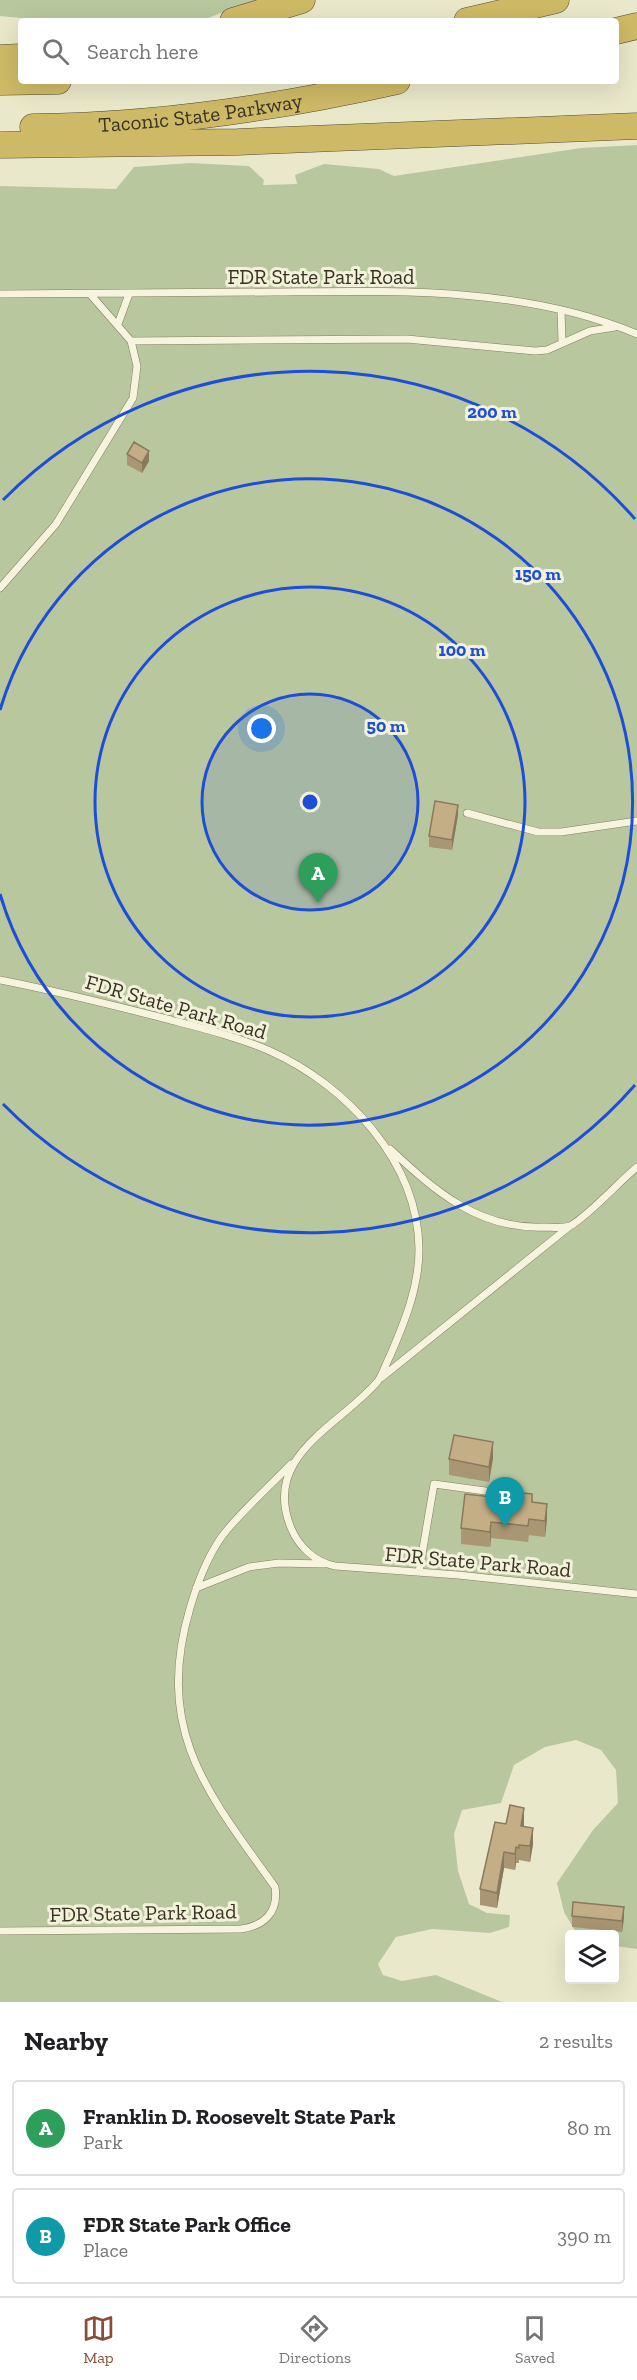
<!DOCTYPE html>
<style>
:root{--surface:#fff;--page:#f6f6f6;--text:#202124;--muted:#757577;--line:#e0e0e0;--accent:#8d4c37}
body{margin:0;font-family:"Zilla Slab",serif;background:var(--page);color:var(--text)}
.controls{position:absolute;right:18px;bottom:18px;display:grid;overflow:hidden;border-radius:6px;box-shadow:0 6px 24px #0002}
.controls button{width:54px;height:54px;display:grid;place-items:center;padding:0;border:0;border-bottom:2px solid var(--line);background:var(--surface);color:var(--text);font:30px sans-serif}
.you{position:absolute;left:262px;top:729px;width:21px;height:21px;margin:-15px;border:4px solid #fff;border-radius:50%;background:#1a73e8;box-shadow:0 0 0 9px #1a73e833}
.badge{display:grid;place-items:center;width:39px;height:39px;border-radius:50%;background:var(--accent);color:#fff;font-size:20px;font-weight:700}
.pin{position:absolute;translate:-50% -50px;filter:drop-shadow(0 2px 3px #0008)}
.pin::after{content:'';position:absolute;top:32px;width:21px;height:18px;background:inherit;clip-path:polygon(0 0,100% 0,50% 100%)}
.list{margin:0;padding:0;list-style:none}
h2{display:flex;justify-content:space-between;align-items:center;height:78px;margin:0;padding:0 24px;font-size:26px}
h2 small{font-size:20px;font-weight:400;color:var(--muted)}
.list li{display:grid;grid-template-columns:39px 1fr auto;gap:18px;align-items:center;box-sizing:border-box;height:96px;margin:0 12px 12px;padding:0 12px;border:2px solid var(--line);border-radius:6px}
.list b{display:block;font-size:22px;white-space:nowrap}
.list p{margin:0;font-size:20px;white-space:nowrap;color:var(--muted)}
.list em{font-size:20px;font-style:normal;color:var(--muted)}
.icon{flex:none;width:33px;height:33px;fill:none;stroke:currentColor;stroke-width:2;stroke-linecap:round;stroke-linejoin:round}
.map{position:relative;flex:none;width:637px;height:2002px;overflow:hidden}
.search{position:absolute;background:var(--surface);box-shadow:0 6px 24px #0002;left:18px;right:18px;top:18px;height:66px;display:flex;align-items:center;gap:15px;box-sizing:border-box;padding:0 21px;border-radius:6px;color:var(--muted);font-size:22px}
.sheet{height:294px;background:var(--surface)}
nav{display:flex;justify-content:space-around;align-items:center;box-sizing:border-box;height:84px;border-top:2px solid var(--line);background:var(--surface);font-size:16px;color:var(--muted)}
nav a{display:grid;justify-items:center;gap:3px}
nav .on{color:var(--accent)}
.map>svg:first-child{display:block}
.green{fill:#b9c79f}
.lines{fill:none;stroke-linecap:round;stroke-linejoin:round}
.service-casing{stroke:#857d61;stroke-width:8}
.motorway-casing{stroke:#544a34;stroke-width:27}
.service{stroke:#f6f4dd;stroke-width:7}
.motorway{stroke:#ceba66;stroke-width:26}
.wall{fill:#a99672}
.shaded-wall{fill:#897a5d}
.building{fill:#c4ae85;stroke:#897a5d;stroke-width:1.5}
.ring{fill:none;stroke:#1d4ed8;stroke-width:3}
.labels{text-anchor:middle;stroke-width:6;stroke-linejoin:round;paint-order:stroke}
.street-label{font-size:21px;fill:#373222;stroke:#f2f1d9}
.centre{fill:#1d4ed8;stroke:#f2f1d9;stroke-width:3}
.ring-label{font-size:18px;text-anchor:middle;font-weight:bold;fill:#1d4ed8;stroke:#f2f1d9;stroke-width:6;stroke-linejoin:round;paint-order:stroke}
</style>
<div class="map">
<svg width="637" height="2002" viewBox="0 0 637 2002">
<rect width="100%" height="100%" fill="#eae8ca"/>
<path class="green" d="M0,0H257L202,20L184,21H52L0,16Z
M637,145V1949L615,1946L614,1934H577L564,1912L557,1883L593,1830L618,1803L616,1770L601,1750L576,1740L545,1747L514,1765L501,1803L462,1810L454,1834L458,1871L469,1904L487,1913L510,1915L509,1927L490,1933L432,1929L396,1937L378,1964L383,1975L402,1981L436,1975L502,2002H0V186L116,189L134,167L190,163L249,166L264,180L263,185L297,184L295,175L324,164L379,169L394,176L581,148Z"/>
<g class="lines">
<g class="service-casing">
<path id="service" d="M0,294C91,294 182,293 273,292C393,291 524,286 637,334
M561,310L562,342
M118,324L129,294
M131,341L407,339L535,351L547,350L590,331L615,327
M0,588L56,524L133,398L137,366L131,341L90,294
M467,813L538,832H561L637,821
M0,980C56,991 112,1005 167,1019C201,1028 238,1037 270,1051C346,1085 418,1161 419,1249C419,1287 405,1321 390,1356C386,1363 383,1374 378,1381C340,1426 261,1455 291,1528C299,1547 315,1562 335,1566L458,1575L637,1594
M390,1149C435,1191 479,1230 545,1227C553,1227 566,1229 572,1225C592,1212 618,1183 637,1167
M381,1378L570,1226
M419,1572L434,1484L500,1493
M196,1588L249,1567L279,1563L324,1564
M0,1931L241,1929C264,1926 279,1912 275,1887C207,1792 154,1731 190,1608C198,1581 209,1551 227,1530C246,1507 270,1486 291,1464"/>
</g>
<g class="motorway-casing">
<g id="motorway">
<path d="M233,21L302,0"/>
<path d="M467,21L556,0"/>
<path d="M616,31L637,26"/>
<path d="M0,58L21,57"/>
<path d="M0,82L58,81"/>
<path id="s1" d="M33,127C156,126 277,108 397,81"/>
<path d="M0,145L238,142L637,126"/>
</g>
</g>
<use href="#service" class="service"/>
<use href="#motorway" class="motorway"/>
</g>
<path class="wall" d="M127,454L149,461L142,473L127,465Z
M458,815L452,850L429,847V836Z
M493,1458L489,1482L449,1475V1459Z
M532,1502L547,1519L545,1537L529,1535L528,1542L491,1538L490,1547L461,1544V1528Z
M506,1824H524V1827L533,1844L530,1862L519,1860V1863H516L515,1870L504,1868L497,1908L480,1905V1889Z
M572,1916L624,1918L622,1932L572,1927Z"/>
<path class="shaded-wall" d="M149,451V461L142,473V463Z
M458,805V815L452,850V840Z
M493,1442V1458L489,1482V1467Z
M547,1504V1519L545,1537V1521Z
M491,1522V1538L490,1547V1532Z
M524,1808V1824L521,1842V1826Z
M533,1828V1844L530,1862V1846Z
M516,1847V1863L515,1870V1854Z
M504,1852V1868L497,1908V1893Z
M624,1907V1918L622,1932V1921Z"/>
<path class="building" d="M134,442L149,451L142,463L127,454Z
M435,801L458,805L452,840L429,836Z
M454,1435L493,1442L489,1467L449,1459Z
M493,1490L532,1494V1502L547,1504L545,1521L529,1519L528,1526L491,1522L490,1532L461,1528L465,1494L492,1497Z
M510,1805L524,1808L521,1826L533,1828L530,1846L519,1845V1848L516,1847L515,1854L504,1852L497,1893L480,1889L495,1822L506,1824Z
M573,1902L624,1907L622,1921L572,1916Z"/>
<circle cx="310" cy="802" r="108" fill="#1d4ed8" fill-opacity=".12"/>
<g class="ring">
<circle cx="310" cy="802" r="108"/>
<circle cx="310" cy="802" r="215"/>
<path d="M0 710A323 323 0 1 1 0 894"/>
<path d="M635 1085A431 431 0 0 1 3 1104M3 500A431 431 0 0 1 635 519"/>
</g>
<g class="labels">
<g class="street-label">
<text dy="7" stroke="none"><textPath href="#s1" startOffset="168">Taconic State Parkway</textPath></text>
<text x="321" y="284">FDR State Park Road</text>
<text transform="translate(176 1007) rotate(16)" y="7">FDR State Park Road</text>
<text transform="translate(478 1562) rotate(5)" y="7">FDR State Park Road</text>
<text transform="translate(143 1913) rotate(-1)" y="7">FDR State Park Road</text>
</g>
</g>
<circle cx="310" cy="802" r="9" class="centre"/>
<g class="ring-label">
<text x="492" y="418">200 m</text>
<text x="538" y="580">150 m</text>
<text x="462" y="656">100 m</text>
<text x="386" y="732">50 m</text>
</g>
</svg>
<div class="controls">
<button><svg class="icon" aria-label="layers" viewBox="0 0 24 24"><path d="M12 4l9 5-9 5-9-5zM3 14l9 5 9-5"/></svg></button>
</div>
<div class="you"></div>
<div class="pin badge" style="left:318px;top:903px;background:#2e9e5b">A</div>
<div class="pin badge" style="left:505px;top:1527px;background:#0f9aa8">B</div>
<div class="search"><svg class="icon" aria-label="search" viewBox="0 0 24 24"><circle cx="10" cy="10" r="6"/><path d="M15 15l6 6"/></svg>Search here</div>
</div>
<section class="sheet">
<h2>Nearby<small>2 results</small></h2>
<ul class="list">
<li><span class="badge" style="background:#2e9e5b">A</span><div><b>Franklin D. Roosevelt State Park</b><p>Park</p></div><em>80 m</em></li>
<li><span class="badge" style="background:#0f9aa8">B</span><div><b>FDR State Park Office</b><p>Place</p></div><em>390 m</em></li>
</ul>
</section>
<nav>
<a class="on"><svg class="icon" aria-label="map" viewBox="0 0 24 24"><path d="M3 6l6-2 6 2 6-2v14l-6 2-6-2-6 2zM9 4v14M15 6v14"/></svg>Map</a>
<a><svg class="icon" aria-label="directions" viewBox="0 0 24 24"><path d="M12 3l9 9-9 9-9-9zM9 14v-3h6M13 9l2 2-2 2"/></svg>Directions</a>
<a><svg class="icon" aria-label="saved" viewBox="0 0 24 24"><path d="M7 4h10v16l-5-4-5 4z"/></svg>Saved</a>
</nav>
